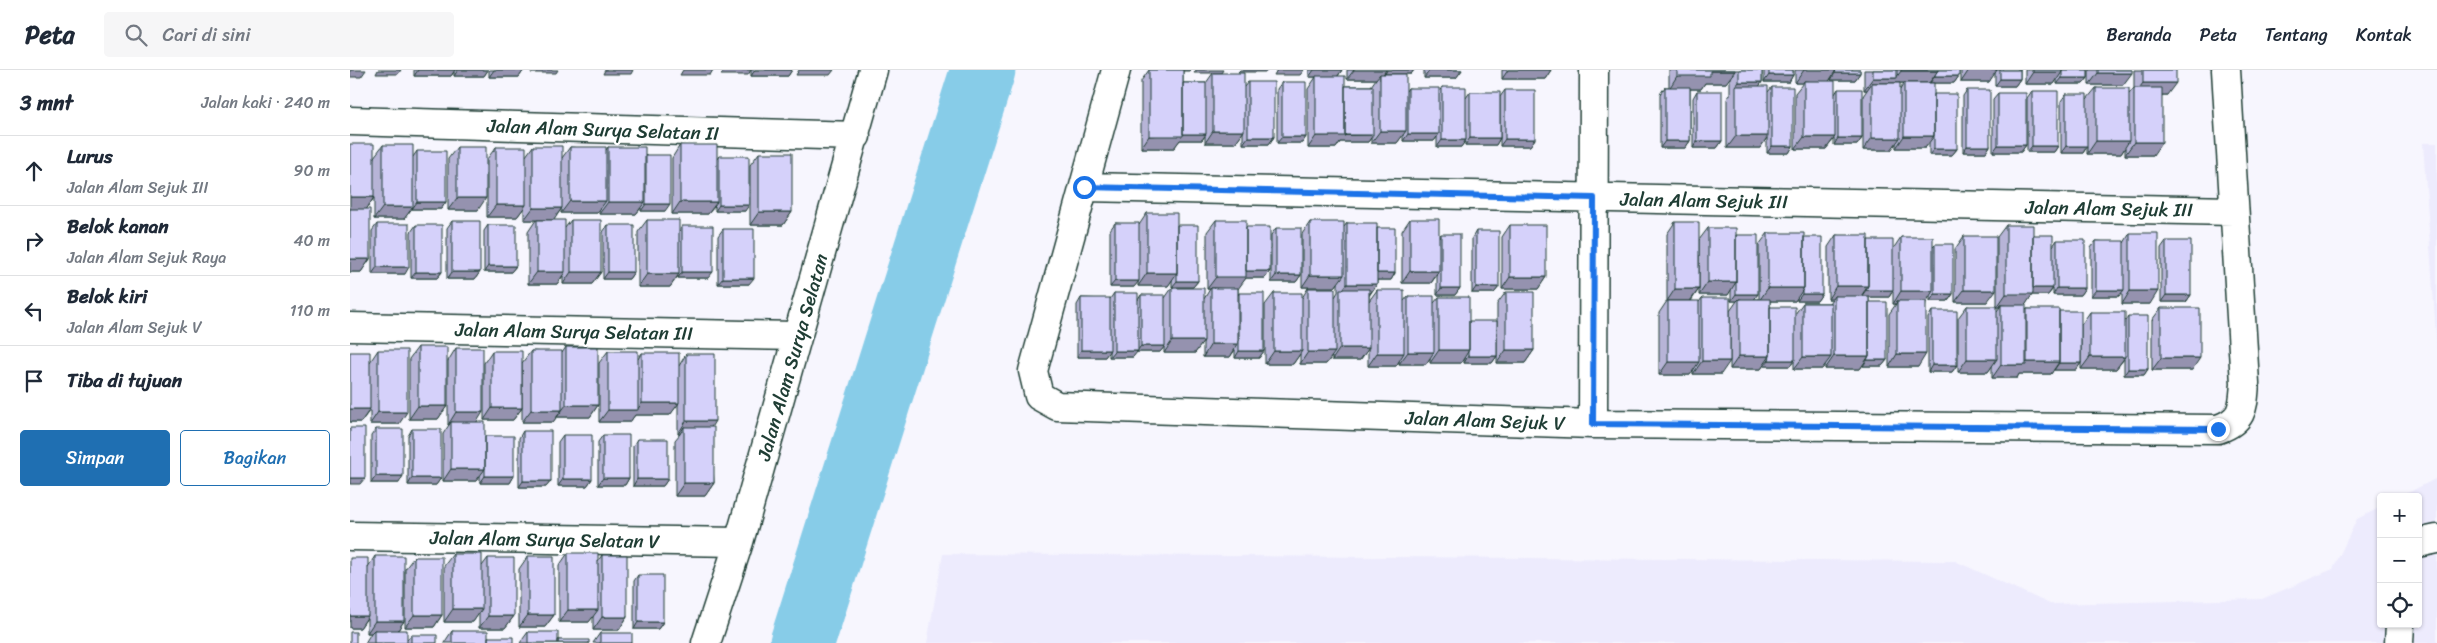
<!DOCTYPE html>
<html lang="id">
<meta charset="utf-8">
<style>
:root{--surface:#fff;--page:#f6f6f7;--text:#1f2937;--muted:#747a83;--line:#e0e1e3;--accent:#1f6fb2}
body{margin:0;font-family:Sriracha,sans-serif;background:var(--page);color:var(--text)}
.controls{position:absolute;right:15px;bottom:15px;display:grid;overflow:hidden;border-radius:5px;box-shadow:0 1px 4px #0004}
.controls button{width:45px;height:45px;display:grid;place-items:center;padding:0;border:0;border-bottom:1px solid var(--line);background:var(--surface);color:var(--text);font:25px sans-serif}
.stop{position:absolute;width:15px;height:15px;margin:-11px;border:4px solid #1a73e8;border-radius:50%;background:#fff}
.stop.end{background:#1a73e8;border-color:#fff;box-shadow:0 1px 5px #0008}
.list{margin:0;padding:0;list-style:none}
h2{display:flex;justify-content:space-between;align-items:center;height:65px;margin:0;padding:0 20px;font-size:21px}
h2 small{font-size:16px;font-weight:400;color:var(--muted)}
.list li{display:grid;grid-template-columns:32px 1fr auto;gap:15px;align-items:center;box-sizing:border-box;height:70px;padding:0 20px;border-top:1px solid var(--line)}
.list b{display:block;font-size:19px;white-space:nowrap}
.list p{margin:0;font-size:16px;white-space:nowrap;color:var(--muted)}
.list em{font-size:16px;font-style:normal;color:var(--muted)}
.actions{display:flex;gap:10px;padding:15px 20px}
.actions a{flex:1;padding:11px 0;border:1px solid var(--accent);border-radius:5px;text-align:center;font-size:18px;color:var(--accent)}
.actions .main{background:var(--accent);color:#fff}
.icon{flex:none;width:28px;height:28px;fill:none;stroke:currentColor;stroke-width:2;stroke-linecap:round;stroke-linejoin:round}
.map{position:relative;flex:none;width:2087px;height:573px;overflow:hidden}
header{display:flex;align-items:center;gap:30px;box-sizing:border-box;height:70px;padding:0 25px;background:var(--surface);border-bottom:1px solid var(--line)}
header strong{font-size:24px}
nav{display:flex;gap:28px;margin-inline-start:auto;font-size:18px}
.search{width:350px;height:45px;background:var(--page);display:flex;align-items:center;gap:12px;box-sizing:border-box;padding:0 18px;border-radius:5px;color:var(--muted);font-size:19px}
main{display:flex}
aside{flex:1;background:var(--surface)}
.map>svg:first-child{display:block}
.built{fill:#edebfd}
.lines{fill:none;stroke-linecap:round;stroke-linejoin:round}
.river{stroke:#87cce8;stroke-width:65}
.minor-casing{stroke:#1f3d34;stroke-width:31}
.minor{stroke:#fff;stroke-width:28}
.wall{fill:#b7b4d7;stroke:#1f3d34}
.shaded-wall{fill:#9592af;stroke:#1f3d34}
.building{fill:#d5d1fa;stroke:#1f3d34}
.route{stroke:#1a73e8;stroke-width:6}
.labels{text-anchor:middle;stroke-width:4.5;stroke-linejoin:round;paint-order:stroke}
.street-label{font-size:19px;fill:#1f3d34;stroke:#fff}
</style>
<header>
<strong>Peta</strong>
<div class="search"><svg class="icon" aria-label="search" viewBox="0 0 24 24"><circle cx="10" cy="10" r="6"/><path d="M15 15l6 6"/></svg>Cari di sini</div>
<nav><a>Beranda</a><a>Peta</a><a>Tentang</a><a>Kontak</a></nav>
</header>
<main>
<aside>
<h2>3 mnt<small>Jalan kaki · 240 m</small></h2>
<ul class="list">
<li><svg class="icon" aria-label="ahead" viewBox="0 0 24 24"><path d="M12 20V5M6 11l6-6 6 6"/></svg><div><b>Lurus</b><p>Jalan Alam Sejuk III</p></div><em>90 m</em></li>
<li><svg class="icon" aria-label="right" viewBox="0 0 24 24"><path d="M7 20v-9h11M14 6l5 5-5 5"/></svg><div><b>Belok kanan</b><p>Jalan Alam Sejuk Raya</p></div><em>40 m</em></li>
<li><svg class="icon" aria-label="left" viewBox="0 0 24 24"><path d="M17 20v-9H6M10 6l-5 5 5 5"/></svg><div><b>Belok kiri</b><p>Jalan Alam Sejuk V</p></div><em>110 m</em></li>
<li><svg class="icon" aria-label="arrive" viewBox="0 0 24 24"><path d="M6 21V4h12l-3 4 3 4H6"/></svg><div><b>Tiba di tujuan</b></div></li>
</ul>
<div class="actions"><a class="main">Simpan</a><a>Bagikan</a></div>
</aside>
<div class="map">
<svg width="2087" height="573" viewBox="0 0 2087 573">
<rect width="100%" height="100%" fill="#f7f6fe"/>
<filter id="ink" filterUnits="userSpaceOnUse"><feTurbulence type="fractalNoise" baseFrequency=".02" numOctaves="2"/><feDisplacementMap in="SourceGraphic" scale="10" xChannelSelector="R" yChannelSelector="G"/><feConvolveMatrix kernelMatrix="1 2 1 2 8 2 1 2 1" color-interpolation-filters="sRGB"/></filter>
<g filter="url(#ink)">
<path class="built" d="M2073,73H2087V279Z
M2087,408V573H577L593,484L1605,491L1700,534L1912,529L1983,499L2007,449L2031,437V554H2068V427H2050Z"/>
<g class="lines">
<path class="river" d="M452,573L633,0"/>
<g class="minor-casing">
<path id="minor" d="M766,0L683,301L689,326L707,336L1243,354L1868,359C1894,350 1893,337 1895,313L1876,0
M0,51L506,66
M734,117L1883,141
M0,257L447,266
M1243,354L1244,0
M0,466L389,472
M2068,473L2087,469
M356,573L389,472L523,0
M2049,573L2050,554"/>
</g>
<use href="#minor" class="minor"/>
</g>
<path class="wall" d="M64,0H138L134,6H104V2L101,6H64Z
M139,0H174L169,7H139Z
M401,0H442L438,6H401Z
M799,0H840L839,1H833V13H856L863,3L894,17L898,12L924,67L919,74H893V62L885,73H855V66L852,70H830L824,78H791V11Z
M959,0H992L988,6L995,16H1021L1026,9H997V0H1064L1061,4H1035V2L1034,4L1056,21L1058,18L1089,22L1092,17L1116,28L1120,22L1150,68L1146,75H1115V71L1111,77H1087V67L1084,71H1053V65L1047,73H1021V68L1018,72H990L986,78H958V19L966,7H959Z
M1074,0H1112L1106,8H1074Z
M1152,0H1201L1195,9H1152Z
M1319,0H1412V12L1409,16L1418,22L1422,17L1443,76L1439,83H1417V68L1410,78H1377V29L1380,25V7L1376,13H1355L1351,19H1340V71L1335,78H1310V24L1315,17H1319Z
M1414,0H1443V5L1439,12H1414Z
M1445,0H1510V3L1505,10H1481V8L1479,11L1485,24L1488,19L1512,68L1507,75H1484V69L1476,79H1445V23L1453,13H1445Z
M1514,0H1609V6L1604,13H1580V11L1579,13H1543L1550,20L1554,13L1584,24L1607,79L1602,85H1579V73L1575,78H1546V73L1541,80H1513V26L1517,20H1514Z
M1611,0H1670V9L1665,16H1645V2L1639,12H1611Z
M1675,0H1738V8L1733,14H1707V9L1704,14H1675Z
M1739,0H1782L1773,15H1739Z
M1784,0H1826L1817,25H1812L1803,85H1775V78L1771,84H1737V77L1733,83H1711V31L1716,24L1737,29L1746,18L1779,24L1784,18Z
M932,12L956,67L952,73H927V19Z
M1155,20L1185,69L1180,76H1150V27Z
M1617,20L1640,76L1636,82H1613V26Z
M1347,21L1372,71L1367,78H1343V28Z
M1682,21L1708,76L1704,82H1677V28Z
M1648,23L1676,75L1671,82H1643V29Z
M33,75L63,87L67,81L96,132L91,139H62V138L54,149H24V128L16,139L20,189L11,202H0L24,87Z
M330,75L367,89L369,86L395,141H365V136L358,144H322V88Z
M183,76L212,88L220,77L256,80L258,77L295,86L296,85L315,141H291V138L286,144H249V140L247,143H211V139L204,150L215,158L221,150L251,202L242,214H213V206L207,214H178V162L186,150H174V138L167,147H137V89L146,77L176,86Z
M107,77L128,140H98V89Z
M409,83L442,142L433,155H400V95Z
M797,143L827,155L848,211L843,217H822V210L818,216H788V211L784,217H760V160L765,153L789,155Z
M1060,149L1089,167L1091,164L1110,218L1105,225H1087V205L1081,213H1052V161Z
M297,150L329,162L332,156L358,208H328V206L320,217H288V162Z
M866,150L896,157L920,201L915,208H896L888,218V225L889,223L914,281L909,288H885V280L880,287H853V272L845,283H814V277L810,282H786L783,287H759V281L755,287H727V235L731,228L760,229L764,223L788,230L791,225L815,228L822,218L854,229L860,219H857V162Z
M102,151L130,202L125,209H97V158Z
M960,152L994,157L997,153L1027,158L1045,203L1041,210H1027V214L1019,226V231L1027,220L1054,231L1058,226L1084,233L1089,227L1119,251L1147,286L1142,293H1114V288L1111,293H1080V288L1076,294H1049V291L1046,296H1018V279L1010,290H982V287L976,294H950V284L943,294H915V235L924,223L952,228L958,218L985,227L988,222V213L985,217H952V164Z
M1325,152L1349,219L1341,231L1349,232L1352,228L1371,304H1343V300L1340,305H1309V243L1317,231V164Z
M27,154L55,204H22V161Z
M66,155L92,202L87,208H61V162Z
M138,155L166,196L161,202H134V161Z
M258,155L284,202L279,209H253V162Z
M1160,155L1196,207L1188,219H1152V167Z
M1656,155L1683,165L1703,176L1707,170L1735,218L1730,225H1703V219L1698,225H1682L1675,235L1676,240L1677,239L1709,241L1731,293L1726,300H1704V299L1701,304H1669L1667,308H1642V296L1638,302H1608V248L1617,236L1647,241L1650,237H1647V167Z
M926,158L951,205L946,212H921V165Z
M1358,158L1386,165L1404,229H1409V175L1418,163L1454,167L1472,224L1467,231H1447V228L1445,231H1420V237L1445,244L1453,233H1479L1482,229H1478V177L1486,165L1518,170L1543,179L1551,167L1583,176L1585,174L1603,224L1598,231H1580V226L1576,232L1568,297H1539V244L1546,234H1543V221L1539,227H1519V232L1537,290L1532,296H1513V295L1510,299H1475V295L1472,299H1444V291L1440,296H1414V295L1411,299H1380V241L1387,231H1381V219L1378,225H1349V170Z
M373,159L399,214H368V166Z
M1126,161L1149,217L1144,223H1122V168Z
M1780,163L1800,234H1772V223L1769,226H1741V178L1746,171L1774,173Z
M1614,166L1637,232H1605V179Z
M1816,171L1841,225L1836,232H1811V178Z
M1156,222L1184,280L1175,293H1147V234Z
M1811,238L1842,300H1802V250Z
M1582,241L1607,295L1602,302H1578V248Z
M1740,242L1775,251L1778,246L1798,299L1794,305H1774V289L1766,299H1731V255Z
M68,277L97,336L88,349H59V289Z
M216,277L248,335L240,347H207V346L203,352H172V293L181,281L212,283Z
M106,278L127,352L135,366L164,406L160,413H130V405L126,411H93V364L99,355H98V291Z
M28,280L49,354H20V340L11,352H0L20,292Z
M142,281L172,338L163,350H134V293Z
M258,281L288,289L292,283L329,296L336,284L361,357L364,413L355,426H325V370L330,364H328V334L320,345H285L280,352H249V293Z
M26,359L49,413H21V366Z
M62,359L91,408L86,415H58V366Z
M173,361L201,411L196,417H169V368Z
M213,365L242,409L237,416H208V372Z
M253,365L279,408L275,415H248V372Z
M287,369L318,409L313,416H283V376Z
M218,483L248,491L252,485L277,547L269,560H243V546L239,552H209V496Z
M103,484L132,496L138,488L164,546L155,558H129V543L123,552H94V496Z
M25,486L54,551L48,560L57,570L61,565L87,573H15L21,563H17V548L10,558H0L18,497Z
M178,486L204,545L195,557H169V499Z
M64,487L92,545L84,557H55V499Z
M288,505L313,552L308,559H284V511Z
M102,561L138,567L163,573H94Z
M178,562L208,570L239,573H170Z
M250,563L282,573H243Z"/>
<path class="shaded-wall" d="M0,0H16L11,7H0Z
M28,0H51L48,4H26Z
M68,0H105L101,6H64Z
M108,0H138L134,6H104Z
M144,0H174L169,7H139Z
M183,0H208L206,3H181Z
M255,0H283L281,4H253Z
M333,0H363L360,5H330Z
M374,0H401L398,5H371Z
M405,0H442L438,6H401Z
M449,0H484L480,5H446Z
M846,0H873L871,3H844Z
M890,0H918L916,2H888Z
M927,0H954L950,5H924Z
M964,0H992L987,7H959Z
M1004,0H1036L1030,9V4L1026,9H997Z
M1037,0H1064L1061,4H1035Z
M1080,0H1112L1106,8H1074Z
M1158,0H1201L1195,9H1152Z
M1454,0H1486L1478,13L1454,11L1453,13H1445Z
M1619,0H1647L1639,12H1611Z
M1360,1H1385L1376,13H1355L1351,19H1319L1327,6Z
M1551,1H1588L1579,13H1522L1517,20H1514L1523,8H1546Z
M1683,2H1712L1704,14H1675Z
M1485,3H1510L1505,10H1481Z
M1748,3H1782L1773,15H1739Z
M1419,5H1443L1439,12H1414Z
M1585,6H1609L1604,13H1580Z
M1712,8H1738L1733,14H1707Z
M1650,9H1670L1665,16H1645Z
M1389,12H1412L1404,25L1386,16Z
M1793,13H1826L1817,25H1784Z
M863,61H894L885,73H855Z
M1030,61H1056L1047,73H1021Z
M832,64H856L852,70H830L824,78H791L799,66Z
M1058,64H1089L1084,71H1053Z
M1023,65L1018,72H990L986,78H958L966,66Z
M1386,66H1418L1410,78H1377Z
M1554,66H1584L1575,78H1546Z
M898,67H924L919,74H893Z
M932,67H956L952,73H927Z
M1454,67H1485L1476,79H1445Z
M1120,68H1150L1146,75H1115Z
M1488,68H1512L1507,75H1484Z
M1522,68H1550L1541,80H1513Z
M1155,69H1185L1180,76H1150Z
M1092,70H1116L1111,77H1087Z
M1315,71H1340L1335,78H1310Z
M1347,71H1372L1367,78H1343Z
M1746,71H1779L1771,84H1737Z
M1784,72H1812L1803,85H1775Z
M1648,75H1676L1671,82H1643Z
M1422,76H1443L1439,83H1417Z
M1617,76H1640L1636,82H1613Z
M1682,76H1708L1704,82H1677Z
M1716,76H1737L1733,83H1711Z
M1584,79H1607L1602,85H1579Z
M0,127H24L16,140H0Z
M107,128H136L128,140H98Z
M220,131H256L247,143H211Z
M67,132H96L91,139H62Z
M258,132H295L286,144H249Z
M330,132H367L358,144H322Z
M296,134H320L315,141H291Z
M146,135H176L167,147H137Z
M369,135H399L395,141H365Z
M33,137H63L54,149H24Z
M183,138H212L203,150H174Z
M409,142H442L433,155H400Z
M0,189H20L11,202H0Z
M138,196H166L161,202H134Z
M27,197H59L55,204H22Z
M895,201H920L915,208H896L888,219L861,218L860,219H857L866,207Z
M1060,201H1089L1081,213H1052Z
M66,202H92L87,208H61Z
M102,202H130L125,209H97Z
M187,202H215L207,214H178Z
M221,202H251L242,214H213Z
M258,202H284L279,209H253Z
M332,202H363L358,208H328Z
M797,203H827L818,216H788Z
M1026,203H1045L1041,210H1021Z
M297,204H329L320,217H288Z
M926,205H951L946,212H921Z
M960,205H994L985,217H952Z
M1160,207H1196L1188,219H1152Z
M373,208H404L399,214H368Z
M765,211H789L784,217H760Z
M827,211H848L843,217H822Z
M1358,212H1386L1378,225H1349Z
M997,214H1027L1018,226L990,223Z
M1486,216H1518L1509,229L1484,226L1482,229H1478Z
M1126,217H1149L1144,223H1122Z
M1091,218H1110L1105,225H1087Z
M1418,218H1454L1445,231H1409Z
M1683,218H1703L1698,225H1682L1674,237L1651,235L1650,237H1647L1656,224Z
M1707,218H1735L1730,225H1703Z
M1325,219H1349L1340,231H1317Z
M1516,220H1543L1539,227H1511Z
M1614,220H1646L1637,232H1605Z
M1746,220H1774L1769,226H1741Z
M1551,221H1583L1575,234L1547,231L1546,234H1543Z
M1780,221H1808L1800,234H1772Z
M1386,224H1408L1403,231L1389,229L1387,231H1381Z
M1452,224H1472L1467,231H1447Z
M1585,224H1603L1598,231H1580Z
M1816,225H1841L1836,232H1811Z
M822,271H854L845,283H814Z
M861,274H888L880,287H853Z
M791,276H815L810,282H786Z
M990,278H1019L1010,290H982Z
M731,280H760L755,287H727Z
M1089,280H1119L1111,293H1080Z
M1156,280H1184L1175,293H1147Z
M764,281H788L783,287H759Z
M889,281H914L909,288H885Z
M924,281H952L943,294H915Z
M958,282H985L976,294H950Z
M1058,282H1084L1076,294H1049Z
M1027,283H1054L1046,296H1018Z
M1547,284H1576L1568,297H1539Z
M1118,286H1147L1142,293H1114Z
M1389,286H1420L1411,299H1380Z
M1484,286H1519L1510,299H1475Z
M1453,287H1481L1472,299H1444Z
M1740,287H1775L1766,299H1731Z
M1811,288H1850L1842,300H1802Z
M1617,289H1647L1638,302H1608Z
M1419,290H1445L1440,296H1414Z
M1517,290H1537L1532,296H1513Z
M1352,291H1380L1371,304H1343Z
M1318,292H1349L1340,305H1309Z
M1677,292H1709L1701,304H1669L1667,308H1642L1651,295H1674Z
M1709,293H1731L1726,300H1704Z
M1582,295H1607L1602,302H1578Z
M1778,299H1798L1794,305H1774Z
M292,333H329L320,345H285L280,352H249L258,340H287Z
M216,335H248L240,347H207Z
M68,336H97L88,349H59Z
M142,338H172L163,350H134Z
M0,339H20L11,352H0Z
M181,340H212L203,352H172Z
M28,342H57L49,354H20Z
M106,342H133L125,355L101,352L99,355H98Z
M336,351H365L357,364L334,357L330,364H328Z
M101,399H135L126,411H93Z
M26,406H53L49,413H21Z
M135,406H164L160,413H130Z
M0,408H15L10,414H0Z
M62,408H91L86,415H58Z
M253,408H279L275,415H248Z
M213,409H242L237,416H208Z
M287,409H318L313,416H283Z
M173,411H201L196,417H169Z
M334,413H364L355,426H325Z
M103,539H132L123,552H94Z
M218,540H248L239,552H209Z
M64,545H92L84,557H55Z
M178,545H204L195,557H169Z
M0,546H18L10,558H0Z
M138,546H164L155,558H129Z
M252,547H277L269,560H243Z
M25,551H54L46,563L24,560L21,563H17Z
M288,552H313L308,559H284Z"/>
<path class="building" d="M799,0H833V66H799Z
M1327,0H1385V1H1360V6H1327Z
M1389,0H1412V12H1389Z
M1419,0H1443V5H1419Z
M1486,0H1510V3H1485Z
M1523,0H1547V8H1523Z
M1551,0H1588V1H1551Z
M1588,0H1609V6H1585V5Z
M1650,0H1670V9H1650Z
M1683,0H1712V2H1683Z
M1712,0H1738V8H1712Z
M1748,0H1782V3H1748Z
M1793,0H1826V13H1793Z
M863,3H894V61H863Z
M1030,4H1056V61H1030Z
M966,6H995V66H966Z
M1454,11H1485V67H1454Z
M898,12H924V67H898Z
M932,12H956V67H932Z
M833,13H856V64H833Z
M1522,13H1550V68H1522Z
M1554,13H1584V66H1554Z
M995,16H1023V65H995Z
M1386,16H1418V66H1386Z
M1092,17H1116V70H1092Z
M1315,17H1340V71H1315Z
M1422,17H1443V76H1422Z
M1058,18H1089V64H1058Z
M1746,18H1779V71H1746Z
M1784,18H1812V72H1784Z
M1488,19H1512V68H1488Z
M1155,20H1185V69H1155Z
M1617,20H1640V76H1617Z
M1347,21H1372V71H1347Z
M1682,21H1708V76H1682Z
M1120,22H1150V68H1120Z
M1648,23H1676V75H1648Z
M1584,24H1607V79H1584Z
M1716,24H1737V76H1716Z
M0,74H24V127H0Z
M33,75H63V137H33Z
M330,75H367V132H330Z
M183,76H212V138H183Z
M107,77H136V128H107Z
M146,77H176V135H146Z
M220,77H256V131H220Z
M258,77H295V132H258Z
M67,81H96V132H67Z
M409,83H442V142H409Z
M296,85H320V134H296Z
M369,86H399V135H369Z
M0,139H20V189H0Z
M797,143H827V203H797Z
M1060,149H1089V201H1060Z
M187,150H215V202H187Z
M221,150H251V202H221Z
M297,150H329V204H297Z
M866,150H896V207H866Z
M102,151H130V202H102Z
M960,152H994V205H960Z
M1325,152H1349V219H1325Z
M765,153H789V211H765Z
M997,153H1027V214H997Z
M27,154H59V197H27Z
M66,155H92V202H66Z
M138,155H166V196H138Z
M258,155H284V202H258Z
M827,155H848V211H827Z
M1160,155H1196V207H1160Z
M1656,155H1683V224H1656Z
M332,156H363V202H332Z
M896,157H920V201H896Z
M926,158H951V205H926Z
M1027,158H1045V203H1027Z
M1358,158H1386V212H1358Z
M373,159H404V208H373Z
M1126,161H1149V217H1126Z
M1418,163H1454V218H1418Z
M1780,163H1808V221H1780Z
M1091,164H1110V218H1091Z
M1386,165H1408V224H1386Z
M1486,165H1518V216H1486Z
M1683,165H1703V218H1683Z
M1614,166H1646V220H1614Z
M1454,167H1472V224H1452V221L1454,218Z
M1551,167H1583V221H1551Z
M1518,170H1543V220H1516L1518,216Z
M1707,170H1735V218H1707Z
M1746,171H1774V220H1746Z
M1816,171H1841V225H1816Z
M1585,174H1603V224H1585Z
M822,218H854V271H822Z
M861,218H888V274H861Z
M958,218H985V282H958Z
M990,219H1019V278H990Z
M1027,220H1054V283H1027Z
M1156,222H1184V280H1156Z
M764,223H788V281H764Z
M889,223H914V281H889Z
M924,223H952V281H924Z
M791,225H815V276H791Z
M1058,226H1084V282H1058Z
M1484,226H1519V286H1484Z
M1089,227H1119V280H1089Z
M731,228H760V280H731Z
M1352,228H1380V291H1352Z
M1389,229H1420V286H1389Z
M1318,231H1349V292H1318Z
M1547,231H1576V284H1547Z
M1519,232H1537V290H1517L1519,286Z
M1453,233H1481V287H1453Z
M1651,235H1676V295H1651Z
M1617,236H1647V289H1617Z
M1420,237H1445V290H1419L1420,286Z
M1811,238H1850V288H1811Z
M1677,239H1709V292H1677Z
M1582,241H1607V295H1582Z
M1709,241H1731V293H1709Z
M1740,242H1775V287H1740Z
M1778,246H1798V299H1778Z
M1119,251H1147V286H1118V282L1119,280Z
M68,277H97V336H68Z
M216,277H248V335H216Z
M106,278H133V342H106Z
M28,280H57V342H28Z
M142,281H172V338H142Z
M181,281H212V340H181Z
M258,281H288V340H258Z
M0,282H20V339H0Z
M292,283H329V333H292Z
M336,284H365V351H336Z
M101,352H135V399H101Z
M334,357H364V413H334Z
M0,358H15V408H0Z
M26,359H53V406H26Z
M62,359H91V408H62Z
M173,361H201V411H173Z
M213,365H242V409H213Z
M253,365H279V408H253Z
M135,366H164V406H135Z
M287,369H318V409H287Z
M218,483H248V540H218Z
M103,484H132V539H103Z
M252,485H277V547H252Z
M25,486H54V551H25Z
M178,486H204V545H178Z
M64,487H92V545H64Z
M0,488H18V546H0Z
M138,488H164V546H138Z
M288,505H313V552H288Z
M24,560H57V573H24Z
M102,561H138V573H102Z
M0,562H6V573H0Z
M178,562H208V573H178Z
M250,563H282V573H250Z
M61,565H87V573H61Z
M138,567H163V573H138Z
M208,570H239V573H208Z"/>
</g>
<g class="lines" filter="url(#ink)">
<path class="route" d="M734,117L1244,128L1243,354L1868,359"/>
</g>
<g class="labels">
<g class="street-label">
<text transform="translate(253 59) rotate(2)" y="7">Jalan Alam Surya Selatan II</text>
<text transform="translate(1354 130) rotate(1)" y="7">Jalan Alam Sejuk III</text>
<text transform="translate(1759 138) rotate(1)" y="7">Jalan Alam Sejuk III</text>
<text transform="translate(224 261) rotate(1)" y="7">Jalan Alam Surya Selatan III</text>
<text transform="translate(442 287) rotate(-74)" y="7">Jalan Alam Surya Selatan</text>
<text transform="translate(1135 350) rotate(2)" y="7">Jalan Alam Sejuk V</text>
<text transform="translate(195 469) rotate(1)" y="7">Jalan Alam Surya Selatan V</text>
</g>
</g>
</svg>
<div class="controls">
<button>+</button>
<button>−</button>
<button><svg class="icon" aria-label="locate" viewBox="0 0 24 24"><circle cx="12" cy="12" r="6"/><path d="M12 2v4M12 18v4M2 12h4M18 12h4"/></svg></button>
</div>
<div class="stop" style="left:734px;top:117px"></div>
<div class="stop end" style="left:1868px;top:359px"></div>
</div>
</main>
